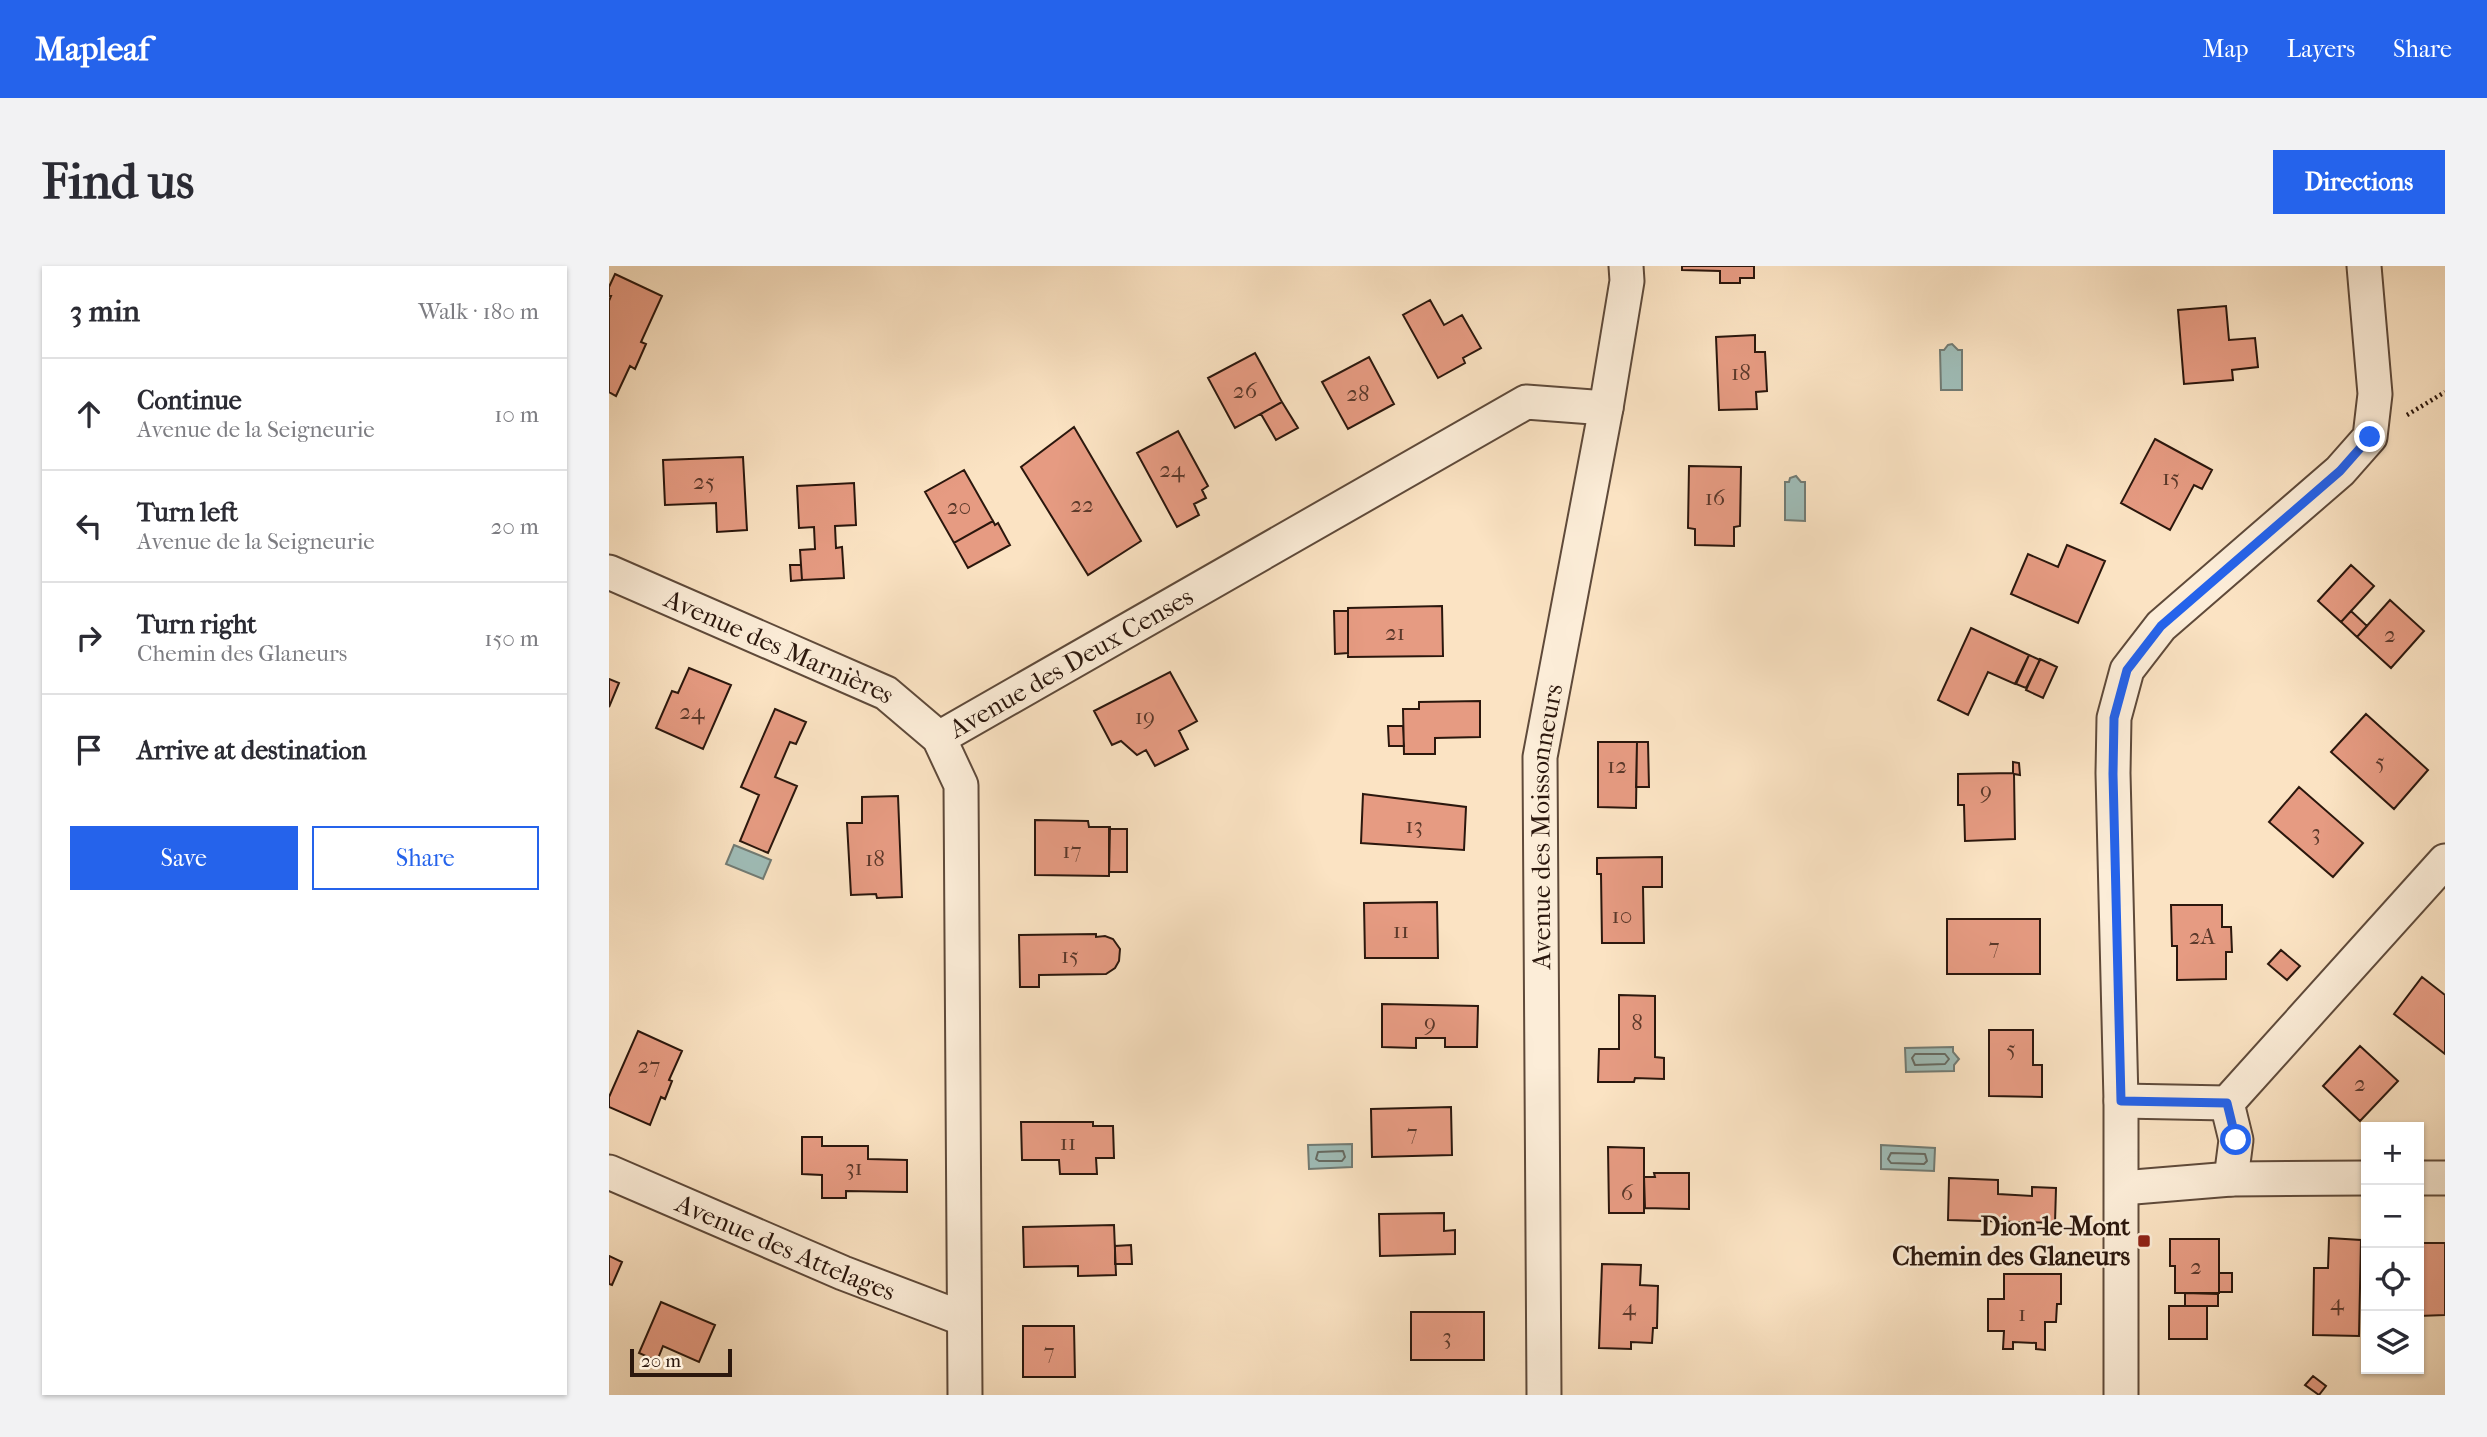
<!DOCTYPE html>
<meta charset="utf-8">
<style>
:root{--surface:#fff;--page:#f2f2f3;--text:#2b2b33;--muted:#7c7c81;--line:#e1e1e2;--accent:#2563eb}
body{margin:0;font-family:"IM FELL French Canon",serif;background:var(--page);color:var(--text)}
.controls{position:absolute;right:21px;bottom:21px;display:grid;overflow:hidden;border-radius:0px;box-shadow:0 2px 5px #0004}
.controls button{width:63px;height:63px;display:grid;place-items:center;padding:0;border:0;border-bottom:2px solid var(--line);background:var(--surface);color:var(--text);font:35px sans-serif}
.scale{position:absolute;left:21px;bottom:18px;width:102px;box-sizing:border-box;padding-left:7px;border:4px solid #2b170d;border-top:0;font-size:19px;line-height:24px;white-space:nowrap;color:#2b170d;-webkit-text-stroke:5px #fcedd8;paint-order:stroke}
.stop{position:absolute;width:21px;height:21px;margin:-16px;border:5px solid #2563eb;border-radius:50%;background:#fff}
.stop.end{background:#2563eb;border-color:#fff;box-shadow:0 2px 7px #0008}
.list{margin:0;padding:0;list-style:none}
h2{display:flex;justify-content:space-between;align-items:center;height:91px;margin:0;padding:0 28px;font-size:30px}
h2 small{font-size:23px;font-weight:400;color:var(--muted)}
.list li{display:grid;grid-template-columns:46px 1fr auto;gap:21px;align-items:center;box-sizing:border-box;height:112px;padding:0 28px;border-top:2px solid var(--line)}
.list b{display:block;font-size:26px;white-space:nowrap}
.list p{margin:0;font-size:23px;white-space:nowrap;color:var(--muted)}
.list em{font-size:23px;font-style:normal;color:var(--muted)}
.actions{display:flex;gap:14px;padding:21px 28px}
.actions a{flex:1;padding:16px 0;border:2px solid var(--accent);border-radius:0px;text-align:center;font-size:24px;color:var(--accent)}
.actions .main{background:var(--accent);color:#fff}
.icon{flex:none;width:38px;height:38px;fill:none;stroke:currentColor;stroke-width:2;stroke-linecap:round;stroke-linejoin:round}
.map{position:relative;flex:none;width:1836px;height:1129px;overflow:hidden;border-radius:0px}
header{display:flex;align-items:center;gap:42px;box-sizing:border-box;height:98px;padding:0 35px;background:var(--accent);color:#fff}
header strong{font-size:33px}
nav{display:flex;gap:38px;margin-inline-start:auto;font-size:24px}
.intro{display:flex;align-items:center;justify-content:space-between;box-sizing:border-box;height:168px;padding:0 42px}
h1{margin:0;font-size:49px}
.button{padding:18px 32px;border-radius:0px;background:var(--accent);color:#fff;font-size:24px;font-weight:700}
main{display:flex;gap:42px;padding:0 42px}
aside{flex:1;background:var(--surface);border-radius:0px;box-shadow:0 2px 5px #0004}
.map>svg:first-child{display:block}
.water{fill:#9fbdb8;stroke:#717b74;stroke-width:2}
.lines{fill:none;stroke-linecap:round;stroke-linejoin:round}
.shore{stroke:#656a62;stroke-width:2}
.building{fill:#e69b82;stroke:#2b170d;stroke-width:2}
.minor-casing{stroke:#5f4a3a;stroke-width:37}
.path{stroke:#2b170d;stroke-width:4.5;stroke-dasharray:2 3.5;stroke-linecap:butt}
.minor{stroke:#fcedd8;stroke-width:33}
.route{stroke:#2563eb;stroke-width:9}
.poi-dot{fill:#8f2418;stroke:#fcedd8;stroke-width:2.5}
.labels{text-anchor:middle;stroke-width:5;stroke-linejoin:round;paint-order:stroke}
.number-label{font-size:23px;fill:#5a382a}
.street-label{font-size:26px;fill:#2b170d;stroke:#fcedd8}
.poi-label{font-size:26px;font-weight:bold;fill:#2b170d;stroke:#fcedd8;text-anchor:end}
</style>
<header>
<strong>Mapleaf</strong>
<nav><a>Map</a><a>Layers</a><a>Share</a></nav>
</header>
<div class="intro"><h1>Find us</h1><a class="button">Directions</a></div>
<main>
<aside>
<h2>3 min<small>Walk · 180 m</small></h2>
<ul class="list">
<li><svg class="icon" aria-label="ahead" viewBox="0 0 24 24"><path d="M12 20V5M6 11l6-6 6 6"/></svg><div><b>Continue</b><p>Avenue de la Seigneurie</p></div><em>10 m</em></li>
<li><svg class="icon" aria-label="left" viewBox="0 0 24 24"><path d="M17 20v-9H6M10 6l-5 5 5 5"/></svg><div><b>Turn left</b><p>Avenue de la Seigneurie</p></div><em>20 m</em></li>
<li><svg class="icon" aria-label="right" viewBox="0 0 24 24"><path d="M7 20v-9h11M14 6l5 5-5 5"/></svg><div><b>Turn right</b><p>Chemin des Glaneurs</p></div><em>150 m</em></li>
<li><svg class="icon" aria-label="arrive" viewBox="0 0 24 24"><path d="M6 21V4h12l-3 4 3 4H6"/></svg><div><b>Arrive at destination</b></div></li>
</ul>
<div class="actions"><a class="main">Save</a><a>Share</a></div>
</aside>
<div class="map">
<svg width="1836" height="1129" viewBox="0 0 1836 1129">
<rect width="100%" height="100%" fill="#fbe3c3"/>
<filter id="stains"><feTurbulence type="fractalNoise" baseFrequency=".00286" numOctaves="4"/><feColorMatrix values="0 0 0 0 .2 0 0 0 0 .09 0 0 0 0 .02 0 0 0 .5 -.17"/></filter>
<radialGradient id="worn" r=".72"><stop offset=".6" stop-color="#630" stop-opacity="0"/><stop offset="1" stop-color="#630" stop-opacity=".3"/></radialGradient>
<path class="water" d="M1343,78L1349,84H1353V124H1332L1331,84H1335L1339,79Z
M1187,210L1192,216H1196V255L1176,254V216H1180L1181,212Z
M125,579L162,594L154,613L117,598Z
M1344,781V786L1350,793L1345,799V805L1297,806L1296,782Z
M743,878V901L700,903L699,879Z
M1272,879L1326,882L1325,905L1272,903Z"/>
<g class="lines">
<path class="shore" d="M1306,788H1336L1340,793L1336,798L1306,799L1303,792Z
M734,885L736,891L733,895H710L707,893L709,886Z
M1282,887L1316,888L1318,895L1315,898L1282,897L1279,893Z"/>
</g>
<path class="building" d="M1073,0H1145V12H1131V17H1111V5L1073,4Z
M6,8L53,30L32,76L37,78L26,103L21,100L7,130L0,126V35L2,30H0V21Z
M821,34L835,59L853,49L872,82L854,92L856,97L829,112L794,49Z
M1617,40L1620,74L1646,72L1649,101L1623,104L1624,114L1575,118L1569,44Z
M1146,69V86H1156L1158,125L1147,126L1148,143L1110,144L1107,71Z
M646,87L673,136L626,162L599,112Z
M760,91L785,138L739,163L713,116Z
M673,136L689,162L667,174L652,148Z
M465,161L532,275L479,309L412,201Z
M569,165L599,220L593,224L597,232L585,238L590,249L568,261L528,187Z
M1546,173L1603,204L1593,223L1585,219L1561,264L1512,237Z
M134,191L138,264L108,266L107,237L56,239L54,194Z
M1080,200L1132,201L1131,260L1125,261V280L1086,279V263L1079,262Z
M355,204L384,255L345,277L316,226Z
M245,217L247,259L226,260L227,282L233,281L235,312L193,314L191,284L206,283L205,261L190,262L188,220Z
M384,255L386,259L389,257L401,279L359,302L345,277Z
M1458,279L1496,295L1469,357L1402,328L1419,288L1449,301Z
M181,299H192L193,314L182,315Z
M1742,299L1765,320L1732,356L1709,335Z
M1781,334L1815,365L1782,402L1748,371Z
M833,340L834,390L739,391V342Z
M725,345H739V387L726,388Z
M1742,345L1758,360L1748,371L1732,356Z
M1362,362L1420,389L1406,418L1379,406L1359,449L1329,434Z
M1420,389L1431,394L1417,422L1407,418Z
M1431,393L1448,401L1434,432L1417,424Z
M80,402L122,419L94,483L47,462L63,425L69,427Z
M561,406L588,455L570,465L579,483L546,500L537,484L528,489L512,475L503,479L485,445Z
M0,413L10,417L0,441Z
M871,435V471L826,472V488H795L794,443H810V436Z
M166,443L197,456L187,478L181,476L166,511L188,520L159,587L131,575L150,529L132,521Z
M1757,448L1819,504L1785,543L1722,486Z
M779,460H794L795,480H780Z
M989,476H1028L1027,542L989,541Z
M1028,476H1039L1040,521H1027Z
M1404,496L1410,497L1411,509L1405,508L1406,573L1356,575L1355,539H1349V508L1404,507Z
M1690,521L1754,577L1724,611L1660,556Z
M754,528L857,541L855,584L752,577Z
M289,530L293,631L268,632L267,628L242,629L238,557H253V531Z
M426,554L479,555L480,561H501L500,610L426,609Z
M500,563H518V606H500Z
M1053,591V621H1034L1035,677H993L992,608H988V592Z
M828,636L829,692H756L755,637Z
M1562,639H1613V661H1622L1623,686H1617V713L1568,714V680H1563Z
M1338,653H1431V708H1338Z
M487,668V671L496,670L504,673L511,683L510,695L506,702L497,708L430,709V721H411L410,669Z
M1672,684L1691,700L1678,714L1659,698Z
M1813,711L1836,729V788L1785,748Z
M1010,729L1046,730V791L1055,792V813L1026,812L1025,816H989L990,783H1010Z
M773,738L869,740L868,781H836V772H807V782L773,781Z
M1380,764H1424V799H1433V831L1380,830Z
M29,765L73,785L60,814L63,815L56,833L52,831L41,859L0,841V831Z
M1751,780L1789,815L1751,855L1714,820Z
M842,841L843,889L763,891L762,843Z
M412,856H484V860H504L505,892H487L488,908H451L450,894H413Z
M193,871H213V880H259V893L298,894V926L237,925V932H213V909L193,908Z
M999,881L1035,882V947H1000Z
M1045,907H1080V943L1036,942L1035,911H1046Z
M1340,912L1389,914V928L1423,930V921L1447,922L1446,957L1339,954Z
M835,947V965L846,964V988L771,990L770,948Z
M505,959L507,1009L469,1010V1000L415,1001L414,961Z
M1720,972L1752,974L1750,1070L1704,1069L1705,1002H1719Z
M1561,973H1610V1027H1566V1000H1561Z
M1810,977H1836V1049L1810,1050Z
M522,979L523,998H506V980Z
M0,990L13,996L3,1019L0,1018Z
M993,998L1032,999L1031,1019L1049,1020L1048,1062H1044L1043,1077L1022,1076V1083L990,1082Z
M1610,1007H1623V1026H1610Z
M1395,1008H1452V1038H1448L1447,1056H1436V1084L1427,1083V1077L1404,1076V1083H1394L1395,1065H1379V1033H1395Z
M1576,1027L1609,1028V1040H1576Z
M52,1036L106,1059L90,1096L54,1080L48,1095L30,1087Z
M1560,1040H1598V1073H1560Z
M802,1046H875V1094H802Z
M414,1060H465L466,1111H414Z
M1704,1110L1717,1120L1710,1129L1696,1119Z"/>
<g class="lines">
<g class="minor-casing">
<g id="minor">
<path id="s1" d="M0,306L277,427L330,472L352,519L356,1129"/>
<path id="s2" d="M330,472L917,136L997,142"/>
<path d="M1512,835L1618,837L1836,595"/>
<path d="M1618,837L1627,874L1622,913"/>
<path id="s3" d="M0,906L234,1007L355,1053"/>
<path d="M1810,912H1836"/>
<path d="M1513,922L1622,913L1757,912"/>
<path id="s4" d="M935,1129L931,491L997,142L1018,15L1017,0"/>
<path d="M1512,1129V835L1504,507L1505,452L1518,404L1552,360L1731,205L1761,171L1766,128L1755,0"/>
</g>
</g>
<path class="path" d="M1798,149L1836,126"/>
<use href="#minor" class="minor"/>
</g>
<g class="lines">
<path class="route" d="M1627,874L1618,837L1512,835L1504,508L1505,452L1518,404L1552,360L1731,205L1761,171"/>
</g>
<rect class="poi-dot" x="1528" y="968" width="14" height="14" rx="3.5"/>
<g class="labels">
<g class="number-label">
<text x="1132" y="114">18</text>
<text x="636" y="132">26</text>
<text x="749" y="135">28</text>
<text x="563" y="211">24</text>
<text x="1562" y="219">15</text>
<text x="95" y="223">25</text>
<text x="1106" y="239">16</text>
<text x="473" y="246">22</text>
<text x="350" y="248">20</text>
<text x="786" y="374">21</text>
<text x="1781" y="376">2</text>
<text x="83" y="453">24</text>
<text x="536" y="458">19</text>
<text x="1771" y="503">5</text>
<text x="1008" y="507">12</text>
<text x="1377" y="532">9</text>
<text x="805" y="567">13</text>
<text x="1707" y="574">3</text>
<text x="463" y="592">17</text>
<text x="266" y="600">18</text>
<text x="1013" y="657">10</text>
<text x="792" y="672">11</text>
<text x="1593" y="678">2A</text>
<text x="1385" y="688">7</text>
<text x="461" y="697">15</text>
<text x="821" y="764">9</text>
<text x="1028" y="764">8</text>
<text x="1402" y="790">5</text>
<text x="40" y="807">27</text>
<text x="1751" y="825">2</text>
<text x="803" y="874">7</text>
<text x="459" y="884">11</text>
<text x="245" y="909">31</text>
<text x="1018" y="934">6</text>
<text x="1587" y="1008">2</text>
<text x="1728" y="1044">4</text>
<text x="1020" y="1049">4</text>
<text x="1413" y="1055">1</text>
<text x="838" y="1078">3</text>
<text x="440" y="1093">7</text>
</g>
<g class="street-label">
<text dy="9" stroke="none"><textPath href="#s1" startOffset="186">Avenue des Marnières</textPath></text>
<text dy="9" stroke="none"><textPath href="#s2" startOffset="152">Avenue des Deux Censes</textPath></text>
<text dy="9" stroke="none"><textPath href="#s4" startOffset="569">Avenue des Moissonneurs</textPath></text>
<text dy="9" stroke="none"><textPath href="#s3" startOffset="192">Avenue des Attelages</textPath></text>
</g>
<g class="poi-label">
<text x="1521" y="969">Dion-le-Mont<tspan x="1521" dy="30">Chemin des Glaneurs</tspan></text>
</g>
</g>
<rect width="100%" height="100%" filter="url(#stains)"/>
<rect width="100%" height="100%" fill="url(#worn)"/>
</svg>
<div class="controls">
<button>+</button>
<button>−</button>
<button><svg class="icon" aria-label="locate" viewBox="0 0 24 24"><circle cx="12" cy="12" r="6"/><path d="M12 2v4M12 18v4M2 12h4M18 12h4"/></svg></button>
<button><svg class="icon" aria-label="layers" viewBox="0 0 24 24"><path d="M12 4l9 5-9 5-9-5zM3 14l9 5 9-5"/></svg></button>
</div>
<div class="scale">20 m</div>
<div class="stop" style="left:1627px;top:874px"></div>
<div class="stop end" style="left:1761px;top:171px"></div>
</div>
</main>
